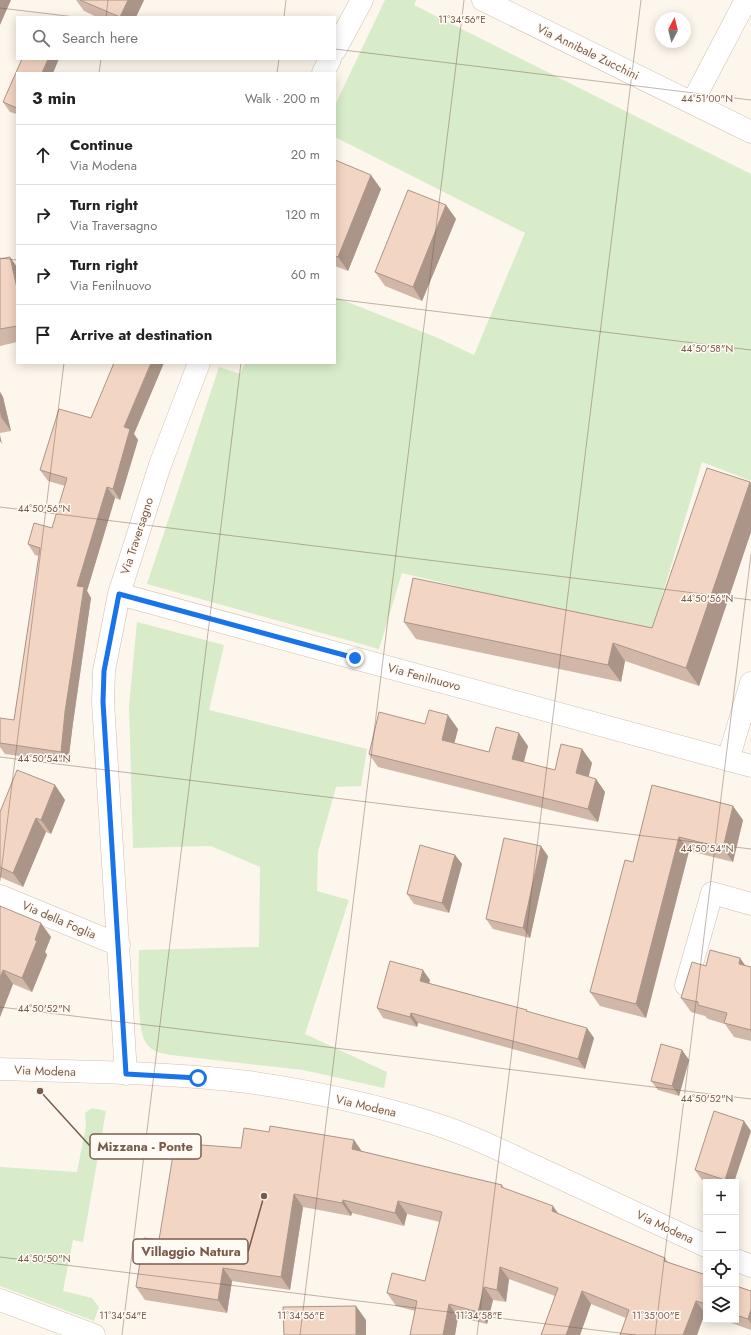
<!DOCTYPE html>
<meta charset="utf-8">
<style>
:root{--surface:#fff;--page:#f6f6f6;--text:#222;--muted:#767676;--line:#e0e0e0}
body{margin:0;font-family:Jost,sans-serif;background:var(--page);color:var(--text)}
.controls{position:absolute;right:12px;bottom:12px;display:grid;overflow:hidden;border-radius:0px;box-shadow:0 2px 10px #0003}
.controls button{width:36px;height:36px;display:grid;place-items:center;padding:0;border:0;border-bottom:1px solid var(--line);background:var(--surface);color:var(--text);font:20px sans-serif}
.compass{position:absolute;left:655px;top:12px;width:36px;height:36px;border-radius:50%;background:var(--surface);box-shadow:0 2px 10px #0003;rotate:7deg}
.stop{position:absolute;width:12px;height:12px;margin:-9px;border:3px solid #1a73e8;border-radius:50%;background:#fff}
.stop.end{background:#1a73e8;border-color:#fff;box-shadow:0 1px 4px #0008}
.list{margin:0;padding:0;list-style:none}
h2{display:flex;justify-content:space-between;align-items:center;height:52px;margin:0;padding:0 16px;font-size:17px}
h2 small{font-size:13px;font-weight:400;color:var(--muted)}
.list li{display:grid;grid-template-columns:26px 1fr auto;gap:12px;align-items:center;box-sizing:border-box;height:60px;padding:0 16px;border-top:1px solid var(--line)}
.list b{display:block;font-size:15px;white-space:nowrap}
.list p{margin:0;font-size:13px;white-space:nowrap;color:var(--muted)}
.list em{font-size:13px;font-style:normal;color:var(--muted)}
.icon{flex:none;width:22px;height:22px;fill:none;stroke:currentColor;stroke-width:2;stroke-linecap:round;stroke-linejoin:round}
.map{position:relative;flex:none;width:751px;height:1335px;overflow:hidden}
.search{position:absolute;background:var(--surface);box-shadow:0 2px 10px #0003;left:16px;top:16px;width:320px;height:44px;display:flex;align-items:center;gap:10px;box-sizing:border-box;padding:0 14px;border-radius:0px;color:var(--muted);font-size:15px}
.panel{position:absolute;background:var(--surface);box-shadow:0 2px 10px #0003;left:16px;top:72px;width:320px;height:292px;border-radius:0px}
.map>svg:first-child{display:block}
.green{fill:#d8ecc9}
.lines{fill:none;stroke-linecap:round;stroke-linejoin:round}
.minor-casing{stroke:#d1beb0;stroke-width:23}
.secondary-casing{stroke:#d6c0b0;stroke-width:23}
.minor{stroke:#fff;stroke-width:22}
.secondary{stroke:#fff;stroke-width:22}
.wall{fill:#d1b7a8}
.shaded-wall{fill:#aa9588}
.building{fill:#f3d5c3;stroke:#aa9588}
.route{stroke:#1a73e8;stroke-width:5}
.ticks{fill:none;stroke:#7a5c4d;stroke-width:1;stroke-opacity:0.45}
.labels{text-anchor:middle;stroke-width:3;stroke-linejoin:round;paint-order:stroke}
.street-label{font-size:12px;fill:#7a5c4d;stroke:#fffaf3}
.ticks-label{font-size:10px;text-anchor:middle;fill:#7a5c4d;stroke:#fffaf3;stroke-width:3;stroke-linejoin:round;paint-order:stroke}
.leader{fill:none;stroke:#7a5c4d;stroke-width:1.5}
.callout-dot{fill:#7a5c4d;stroke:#fffaf3;stroke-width:1.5}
.callout{fill:#fffaf3;stroke:#7a5c4d;stroke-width:1.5}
.callout-label{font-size:13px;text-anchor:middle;font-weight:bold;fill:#7a5c4d}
</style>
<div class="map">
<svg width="751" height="1335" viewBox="0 0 751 1335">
<rect width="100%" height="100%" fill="#fdf6ec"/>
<path class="green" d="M385,0H416L414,5L751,174V481L702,462L651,633L402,573L379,649L147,584L219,367L240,374L245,363H335V297L438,338L474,355L525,233L335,137V105Z
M137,622L224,645L209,710L367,749L361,786L336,787L318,852L317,891L349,900L305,1034L387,1072L384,1088L303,1070L171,1055C161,1053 152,1052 146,1043C136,1030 139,969 139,950L259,947L260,867L211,846L133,848L129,705Z
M92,1108L106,1111L83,1242L73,1240L63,1291L92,1298L99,1307L94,1321L0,1286V1167L77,1172L86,1126L85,1113Z"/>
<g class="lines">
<g class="minor-casing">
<path id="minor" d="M483,0L751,132
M335,50L362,0
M323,73L330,59
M692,103L746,0
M119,594L751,766
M728,760L751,683
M0,896L119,945
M686,985L712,893L751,904
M126,1074L103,702L104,671L119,594L160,465L199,363
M0,1300L94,1335"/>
</g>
<g class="secondary-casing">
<path id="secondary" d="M0,1069C82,1072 166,1072 248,1082C310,1091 373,1104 432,1123C474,1136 512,1156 552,1174C603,1198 655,1222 706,1246
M736,1260L751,1266"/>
</g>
<use href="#minor" class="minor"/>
<use href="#secondary" class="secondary"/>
</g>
<path class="wall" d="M76,0H144L136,17H97L84,11Z
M17,73V114L10,112L3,102Z
M335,160L381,189L348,271L335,266Z
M446,205L456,219L422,301L385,286L375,272Z
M0,259L17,267V342L0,346Z
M0,392L3,397L11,431L0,433Z
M91,418L134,434L138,440L120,500L115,498L87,591L91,598L73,723L68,763L5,754L0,747V721L14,720L39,556L35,555L28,544L52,528L65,486L48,481L40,470Z
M750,482L751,484V532L699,686L625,661L621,682L416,639L404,622L652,628Z
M425,724L458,729L454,743L489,752L528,746L524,762L555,770L582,749L592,763L588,777L596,779L605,792L598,822L378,767L369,754Z
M55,785L65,800L51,834L46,832L23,887L0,877V812Z
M652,785L743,820L733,862L689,851L646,1018L600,1006L590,992L633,862Z
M455,855L462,864L449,913L414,904L407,894Z
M548,856L530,938L493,929L486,919Z
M0,906L51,937L45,952L47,955L32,992L13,984L0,1017Z
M745,965L751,967V1041L734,1037L725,1024L708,1019L705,1016L691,1012L681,998L706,966Z
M430,980L429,983L527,1010L528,1012L594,1038L585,1069L418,1023L417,1027L383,1018L377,1008Z
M682,1050L689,1060L679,1096L658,1090L651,1081Z
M751,1131L734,1182H710L702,1180L695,1170Z
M269,1132L354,1140L361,1151L502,1185L504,1188L559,1215L665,1258L668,1262L706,1275V1314L705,1313L697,1335H620L626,1318L591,1304L580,1335H541L555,1296L509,1279L506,1302L493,1300L487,1324L458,1317L455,1335H410L415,1311L396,1306L387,1293L425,1281L440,1222L407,1214L404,1226L352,1213L351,1216L303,1207L290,1290L232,1281L227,1313L145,1300L136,1287L159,1240L241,1148Z
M736,1286L751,1291V1330L723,1320H736Z"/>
<path class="shaded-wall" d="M0,0H11L0,25Z
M128,0H144L136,17H120Z
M48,59H59L53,73H42Z
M371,175L381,189L348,271L338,257Z
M446,205L456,219L422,301L413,287Z
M10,257L17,267V288Z
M151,363H164L134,434L138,440L120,500L113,489L124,427Z
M0,392L3,397L11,431L1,417L0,411Z
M0,435L2,444L0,441Z
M750,482L751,484V532L699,686L686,668Z
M107,487L115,498L87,591L91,598L73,723L68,763L61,752L77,586Z
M613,643L625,661L621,682L608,665Z
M448,715L458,729L452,753L442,740Z
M519,733L528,746L521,772L512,759Z
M582,749L592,763L586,787L576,773Z
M596,779L605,792L598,822L588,809Z
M55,785L65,800L51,834L41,820Z
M733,806L743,820L733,862L723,848Z
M36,818L46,832L23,887L13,873Z
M679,837L689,851L646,1018L636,1004Z
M541,846L548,856L530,938L523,928Z
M455,855L462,864L449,913L442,903Z
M41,923L51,937L45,952L47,955L32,992L22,978L35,940Z
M740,958L750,972L739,964Z
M3,970L13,984L0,1017V978Z
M423,970L430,980L427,991L420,981Z
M411,1013L418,1023L417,1027L410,1017Z
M587,1028L594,1038L585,1069L578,1059Z
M682,1050L689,1060L679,1096L672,1086Z
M744,1121L751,1131L734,1182H726L725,1180Z
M354,1140L363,1153L352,1149Z
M294,1194L303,1207L290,1290L281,1277Z
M343,1200L352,1213L351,1216L342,1203Z
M398,1201L407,1214L404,1226L395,1213Z
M553,1206L562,1219L552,1211Z
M500,1267L509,1279L506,1302L497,1290Z
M223,1268L232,1281L227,1313L218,1300Z
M484,1287L493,1300L487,1324L478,1312Z
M582,1291L591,1304L580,1335H566Z
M696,1301L705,1313L697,1335H683Z
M449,1304L458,1317L455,1335H443Z
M356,1306L366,1320V1335H356Z
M751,1309V1324L748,1319Z"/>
<path class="building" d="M80,0H128L120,17Z
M22,59H48L42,73H17V108L3,102Z
M335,160L371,175L338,257L335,256Z
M408,190L446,205L413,287L375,272Z
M10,257L17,288V326L0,329V259Z
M114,363H151L124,427L130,429L113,489L107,487L77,586L84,587L65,712L61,752L0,743V718L14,720L40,548L28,544L34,523L52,528L67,478L40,470L59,409L91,418Z
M707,468L750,482L686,668L613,643L608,665L404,622L413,578L652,628Z
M429,710L448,715L442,740L489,752L496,727L519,733L512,759L555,770L561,744L582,749L576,773L596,779L588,809L369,754L379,712L425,724Z
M17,770L55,785L41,820L36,818L13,873L0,867V812Z
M652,785L733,806L723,848L679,837L636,1004L590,992L625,860L633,862Z
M504,838L541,846L523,928L486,919Z
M420,845L455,855L442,903L407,894Z
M0,906L41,923L35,940L37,941L22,978L3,970L0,978Z
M710,950L740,958L739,964L751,967V1030L724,1023L727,1013L698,1005V1002L681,998L692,962L706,966Z
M390,961L423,970L420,981L527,1010L526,1011L587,1028L578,1059L411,1013L410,1017L377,1008Z
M661,1044L682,1050L672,1086L651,1081Z
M714,1111L744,1121L725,1180L695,1170Z
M270,1126L354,1140L352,1149L502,1185L501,1187L553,1206L552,1211L665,1258L664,1261L706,1275V1304L696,1301L683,1335H620L629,1310L582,1291L566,1335H541L558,1288L500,1267L497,1290L484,1287L478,1312L449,1304L443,1335H410L417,1301L387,1293L392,1273L425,1281L442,1212L398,1201L395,1213L343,1200L342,1203L294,1194L281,1277L223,1268L218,1300L136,1287L144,1238L159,1240L175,1143L241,1148L244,1128L269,1132Z
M736,1286L751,1291V1309L748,1319L736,1315Z
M356,1306V1335H284L283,1307Z"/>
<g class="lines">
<path class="route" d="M198,1078L126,1074L103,702L104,671L119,594L355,658"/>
</g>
<path class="ticks" d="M0,8L75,17M106,17L108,0M284,17L286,0M335,49L751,100M99,73L101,59M277,73L279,59M0,258L17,260M335,299L751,350M0,507L751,600M0,757L751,849M0,881L64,363M0,1007L751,1099M0,1257L636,1335M122,1335L241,363M300,1335L464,0M477,1335L641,0M655,1335L751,554"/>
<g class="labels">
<g class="street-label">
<text transform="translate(588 52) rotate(26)" y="4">Via Annibale Zucchini</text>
<text transform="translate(137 536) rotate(-72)" y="4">Via Traversagno</text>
<text transform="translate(424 677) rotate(15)" y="4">Via Fenilnuovo</text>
<text transform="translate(59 920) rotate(23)" y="4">Via della Foglia</text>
<text transform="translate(45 1071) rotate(2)" y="4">Via Modena</text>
<text transform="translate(366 1106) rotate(13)" y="4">Via Modena</text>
<text transform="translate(665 1227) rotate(25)" y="4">Via Modena</text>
</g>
</g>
<g class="ticks-label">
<text x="462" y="23">11°34'56"E</text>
<text x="707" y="102">44°51'00"N</text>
<text x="707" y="352">44°50'58"N</text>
<text x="44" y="512">44°50'56"N</text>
<text x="707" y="602">44°50'56"N</text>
<text x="44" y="762">44°50'54"N</text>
<text x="707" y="852">44°50'54"N</text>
<text x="44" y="1012">44°50'52"N</text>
<text x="707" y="1102">44°50'52"N</text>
<text x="44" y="1262">44°50'50"N</text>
<text x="123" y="1319">11°34'54"E</text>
<text x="301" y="1319">11°34'56"E</text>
<text x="479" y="1319">11°34'58"E</text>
<text x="656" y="1319">11°35'00"E</text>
</g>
<path class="leader" d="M40 1091L90 1146M264 1196L248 1252"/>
<g class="callout-dot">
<circle cx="40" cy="1091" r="4"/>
<circle cx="264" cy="1196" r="4"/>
</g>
<g class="callout">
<rect x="90" y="1134" width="111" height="25" rx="4"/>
<rect x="133" y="1239" width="115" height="25" rx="4"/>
</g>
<g class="callout-label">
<text x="145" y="1151">Mizzana - Ponte</text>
<text x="191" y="1256">Villaggio Natura</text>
</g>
</svg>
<div class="controls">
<button>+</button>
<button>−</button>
<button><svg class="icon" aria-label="locate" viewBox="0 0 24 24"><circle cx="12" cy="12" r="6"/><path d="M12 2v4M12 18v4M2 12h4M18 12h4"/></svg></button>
<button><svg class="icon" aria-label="layers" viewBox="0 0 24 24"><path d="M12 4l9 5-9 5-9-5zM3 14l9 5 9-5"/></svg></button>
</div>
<svg class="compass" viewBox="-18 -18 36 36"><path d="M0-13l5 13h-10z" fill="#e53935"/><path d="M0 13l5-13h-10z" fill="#767676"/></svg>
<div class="stop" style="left:198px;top:1078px"></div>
<div class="stop end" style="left:355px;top:658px"></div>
<div class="search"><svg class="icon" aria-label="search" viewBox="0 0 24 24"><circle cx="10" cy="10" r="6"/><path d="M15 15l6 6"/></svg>Search here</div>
<section class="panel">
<h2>3 min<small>Walk · 200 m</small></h2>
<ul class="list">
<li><svg class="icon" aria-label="ahead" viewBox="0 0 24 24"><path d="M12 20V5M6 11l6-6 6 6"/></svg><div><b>Continue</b><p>Via Modena</p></div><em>20 m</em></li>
<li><svg class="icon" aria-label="right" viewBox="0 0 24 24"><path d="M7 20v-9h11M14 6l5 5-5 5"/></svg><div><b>Turn right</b><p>Via Traversagno</p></div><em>120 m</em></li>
<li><svg class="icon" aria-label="right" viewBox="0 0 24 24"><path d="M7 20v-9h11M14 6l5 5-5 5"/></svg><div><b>Turn right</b><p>Via Fenilnuovo</p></div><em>60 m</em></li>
<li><svg class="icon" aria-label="arrive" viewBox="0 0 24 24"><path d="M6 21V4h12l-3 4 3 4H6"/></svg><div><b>Arrive at destination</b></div></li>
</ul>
</section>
</div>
